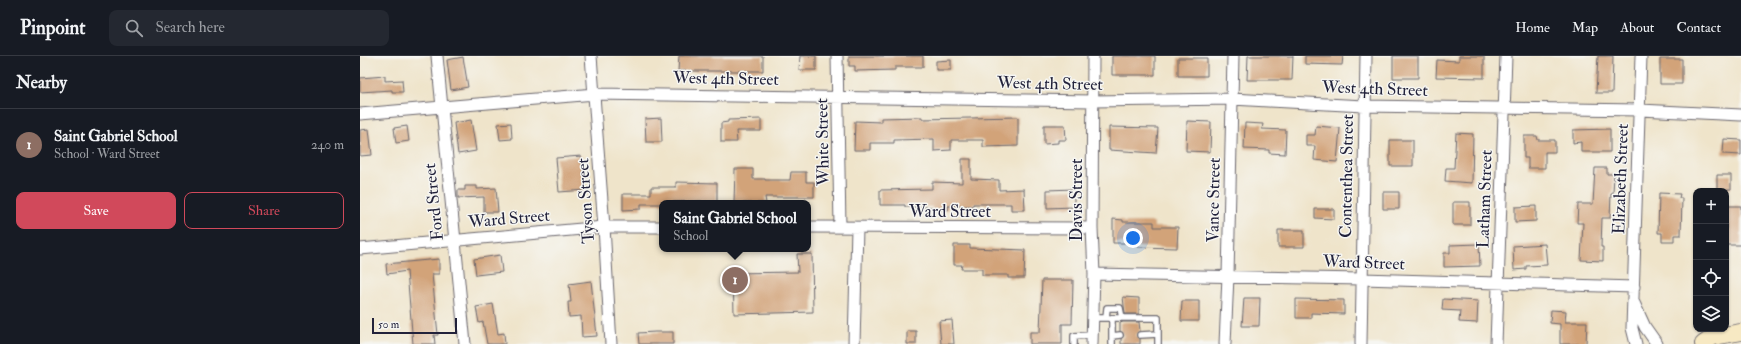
<!DOCTYPE html>
<meta charset="utf-8">
<style>
:root{--surface:#171b24;--page:#242831;--text:#f1f3f6;--muted:#9ea1a6;--line:#363941;--accent:#d1495b}
body{margin:0;font-family:"IM FELL Double Pica",serif;background:var(--page);color:var(--text)}
.controls{position:absolute;right:12px;bottom:12px;display:grid;overflow:hidden;border-radius:8px;box-shadow:0 1px 3px #0004}
.controls button{width:36px;height:36px;display:grid;place-items:center;padding:0;border:0;border-bottom:1px solid var(--line);background:var(--surface);color:var(--text);font:20px sans-serif}
.scale{position:absolute;left:12px;bottom:10px;width:85px;box-sizing:border-box;padding-left:4px;border:2px solid #22223b;border-top:0;font-size:11px;line-height:14px;white-space:nowrap;color:#22223b;-webkit-text-stroke:3px #f6f6f2;paint-order:stroke}
.you{position:absolute;left:773px;top:182px;width:14px;height:14px;margin:-10px;border:3px solid #fff;border-radius:50%;background:#1a73e8;box-shadow:0 0 0 6px #1a73e833}
.badge{display:grid;place-items:center;width:26px;height:26px;border-radius:50%;background:var(--accent);color:#fff;font-size:13px;font-weight:700}
.pin{position:absolute;translate:-50% -50%;border:2px solid #fff;box-shadow:0 1px 4px #0006}
.popup{position:absolute;left:299px;top:144px;width:152px;height:52px;box-sizing:border-box;display:grid;place-content:center;border-radius:8px;background:var(--surface);filter:drop-shadow(0 1px 3px #0005);font-size:13px;white-space:nowrap;color:var(--muted)}
.popup b{font-size:15px;color:var(--text)}
.popup::after{content:'';position:absolute;left:50%;top:100%;margin-left:-8px;border:8px solid transparent;border-top-color:var(--surface)}
.list{margin:0;padding:0;list-style:none}
h2{display:flex;justify-content:space-between;align-items:center;height:52px;margin:0;padding:0 16px;font-size:17px}
h2 small{font-size:13px;font-weight:400;color:var(--muted)}
.list li{display:grid;grid-template-columns:26px 1fr auto;gap:12px;align-items:center;box-sizing:border-box;height:72px;padding:0 16px;border-top:1px solid var(--line)}
.list b{display:block;font-size:15px;white-space:nowrap}
.list p{margin:0;font-size:13px;white-space:nowrap;color:var(--muted)}
.list em{font-size:13px;font-style:normal;color:var(--muted)}
.actions{display:flex;gap:8px;padding:12px 16px}
.actions a{flex:1;padding:9px 0;border:1px solid var(--accent);border-radius:8px;text-align:center;font-size:14px;color:var(--accent)}
.actions .main{background:var(--accent);color:#fff}
.icon{flex:none;width:22px;height:22px;fill:none;stroke:currentColor;stroke-width:2;stroke-linecap:round;stroke-linejoin:round}
.map{position:relative;flex:none;width:1381px;height:288px;overflow:hidden}
header{display:flex;align-items:center;gap:24px;box-sizing:border-box;height:56px;padding:0 20px;background:var(--surface);border-bottom:1px solid var(--line)}
header strong{font-size:19px}
nav{display:flex;gap:22px;margin-inline-start:auto;font-size:14px}
.search{width:280px;height:36px;background:var(--page);display:flex;align-items:center;gap:10px;box-sizing:border-box;padding:0 14px;border-radius:8px;color:var(--muted);font-size:15px}
main{display:flex}
aside{flex:1;background:var(--surface)}
.map>svg:first-child{display:block}
.building{fill:#d2a379}
.lines{fill:none;stroke-linecap:round;stroke-linejoin:round}
.lane-casing{stroke:#6a666d;stroke-width:8}
.street-casing{stroke:#6a666d;stroke-width:13}
.secondary-casing{stroke:#6a666d;stroke-width:18}
.lane{stroke:#fff;stroke-width:5.5}
.street{stroke:#fff;stroke-width:11}
.secondary{stroke:#f7e9c3;stroke-width:16}
.labels{text-anchor:middle;stroke-width:3;stroke-linejoin:round;paint-order:stroke}
.street-label{font-size:17px;fill:#22223b;stroke:#f6f6f2}
</style>
<header>
<strong>Pinpoint</strong>
<div class="search"><svg class="icon" aria-label="search" viewBox="0 0 24 24"><circle cx="10" cy="10" r="6"/><path d="M15 15l6 6"/></svg>Search here</div>
<nav><a>Home</a><a>Map</a><a>About</a><a>Contact</a></nav>
</header>
<main>
<aside>
<h2>Nearby<small></small></h2>
<ul class="list">
<li><span class="badge" style="background:#8d6e63">1</span><div><b>Saint Gabriel School</b><p>School · Ward Street</p></div><em>240 m</em></li>
</ul>
<div class="actions"><a class="main">Save</a><a>Share</a></div>
</aside>
<div class="map">
<svg width="1381" height="288" viewBox="0 0 1381 288">
<rect width="100%" height="100%" fill="#f6f6f2"/>
<filter id="ink" filterUnits="userSpaceOnUse"><feTurbulence type="fractalNoise" baseFrequency=".025" numOctaves="2"/><feDisplacementMap in="SourceGraphic" scale="8" xChannelSelector="R" yChannelSelector="G"/><feConvolveMatrix kernelMatrix="1 2 1 2 8 2 1 2 1" color-interpolation-filters="sRGB"/></filter>
<filter id="wash" filterUnits="userSpaceOnUse"><feTurbulence type="fractalNoise" baseFrequency=".012" numOctaves="4" result="noise"/><feDisplacementMap in="SourceGraphic" scale="16" xChannelSelector="R" yChannelSelector="G"/><feGaussianBlur stdDeviation="0.9" result="paint"/><feColorMatrix in="noise" values="0 0 0 0 0 0 0 0 0 0 0 0 0 0 0 0 0 1.4 0 .05"/><feComposite in="paint" operator="in"/></filter>
<g filter="url(#wash)">
<rect width="100%" height="100%" fill="#efe4ca"/>
<g id="blocks">
<path class="building" d="M319,0H403V15H318Z
M440,0H456V14H439Z
M489,0H563V11H535V14L495,15V10H489Z
M752,0H795V19H752Z
M888,0H933L932,24H887Z
M945,0H983L982,9L945,8Z
M1033,0H1058V22H1033Z
M1099,0H1124V22L1076,21L1077,4L1099,5Z
M1238,0H1253L1252,37H1236Z
M103,1L108,31L91,34L87,4Z
M818,2H847V20H818Z
M1300,3H1322V28H1300Z
M591,4V14H576V5Z
M25,20V25L42,24L43,36H32V34L0,36V22Z
M562,61V63L658,61V90L623,91V84H591V94L574,95V83L534,84V87H510V94H494L495,65L521,66V62Z
M301,62L302,86H286L285,63Z
M401,63V75H376L377,86H361V67L368,66V64Z
M111,64L116,95L98,98L94,67Z
M827,65L851,66L850,96L826,95Z
M151,67L152,83L140,84L138,68Z
M885,67L903,68L902,73L926,74L925,98L909,97V94L884,93Z
M684,69H705L706,84H698V87L684,88Z
M47,70L49,85L36,87L34,72Z
M956,70L980,72L977,106L954,104L955,90H946V79H955Z
M749,71L798,72L796,97L749,94Z
M9,73L12,99L0,100V74Z
M1250,73V96H1221V86L1213,87V74Z
M1096,77L1113,78L1112,127L1085,125L1086,112H1094Z
M1164,80H1177L1178,84H1195V96H1185V112H1168V102H1164Z
M1364,83L1381,84V99L1363,98Z
M1030,84H1053V110H1030Z
M221,100L226,134L199,136L196,102Z
M602,103H611V123L639,124V134L664,133L665,154H651V148H613V150H588V154H572V151H545V149H520V134L572,133V126L602,127Z
M1235,112H1247V118H1254L1253,138H1251L1250,162H1242L1241,191H1243V205L1221,204L1223,167H1217L1218,148H1233Z
M375,113H393V123H405V124H430L431,116H446V126H454V141H405L406,147H374Z
M1357,119H1371V133H1357Z
M316,126L357,127V147H342V145L308,146V147L302,148H281V153L263,154V138H291V131H316Z
M105,130H117V133L136,132L138,156H124V141L98,142V134H105Z
M714,133V151L687,152V134Z
M1023,136H1039V153H1023Z
M1299,137L1320,138L1319,142H1322L1321,179H1314V185H1302V177H1298Z
M1093,146H1110V169H1093Z
M1176,150V165L1155,166V151Z
M1366,150H1381V189H1366Z
M955,153H974V163L955,162Z
M753,163L763,164V166H794V171H818L817,192L778,191V187H753Z
M918,174H944V191H918Z
M1119,188L1120,210L1084,211V197H1090V189Z
M1185,188L1187,209L1166,210V213L1154,214L1153,190Z
M594,189H610V192L665,194L664,222H648V219H622V213H601L602,209H594Z
M437,198H452L453,256L374,258L373,217L438,216Z
M140,199L142,216L116,219L114,203Z
M79,203V218H72L78,279H74L75,288H53L47,215L27,218L26,208Z
M682,224H713L712,268H702V288H670V276H680Z
M231,225L237,280L222,281L221,260L209,261L208,246H211L209,228Z
M763,241L779,242V258H765Z
M884,242H900L899,270H882Z
M936,243L984,244V258L951,257V262H936Z
M1083,243L1118,245L1117,267L1099,266L1100,255L1082,254Z
M822,245H839V265H821Z
M133,248L138,278L144,277L145,288H127L123,266L119,267L116,251Z
M1191,254L1206,255L1205,266H1227L1226,288H1200V268L1190,267Z
M592,264L594,288H581L579,265Z
M763,266H779L780,275L776,279L780,283V288H761V283L764,279L760,275V267Z
M547,275H556V288H547Z
M295,276H313V288H279L278,277Z"/>
</g>
</g>
<g filter="url(#ink)">
<use href="#blocks" fill-opacity="0" stroke="#6a666d" stroke-width="1"/>
<g class="lines">
<g class="lane-casing">
<path id="lane" d="M732,262H752V288
M746,262L747,252H760L762,262
M752,262H798V288
M780,279L798,278
M752,280L760,279
M714,288V280L732,279"/>
</g>
<g class="street-casing">
<path id="street" d="M77,0L105,288
M231,0L244,171L251,288
M477,0L480,171
M0,58L235,38L733,45L872,43L1004,50L1280,54L1381,59
M448,171L732,172
M0,193L244,171H302
M734,218L1002,223L1274,231
M1274,247L1285,271L1297,288
M494,288L497,172
M732,288L734,218L732,172L733,0
M865,288L868,220L873,0
M1001,288L1006,0
M1136,288L1146,0
M1276,288L1272,272L1281,0"/>
</g>
<g class="secondary-casing">
<path id="secondary" d="M1343,288L1353,281L1381,276"/>
</g>
<use href="#lane" class="lane"/>
<use href="#street" class="street"/>
<use href="#secondary" class="secondary"/>
</g>
</g>
<g class="labels">
<g class="street-label">
<text transform="translate(366 22) rotate(1)" y="6">West 4th Street</text>
<text transform="translate(690 27) rotate(1)" y="6">West 4th Street</text>
<text transform="translate(1015 32) rotate(2)" y="6">West 4th Street</text>
<text transform="translate(462 86) rotate(-91)" y="6">White Street</text>
<text transform="translate(986 120) rotate(-89)" y="6">Contenthea Street</text>
<text transform="translate(1260 123) rotate(-88)" y="6">Elizabeth Street</text>
<text transform="translate(1124 143) rotate(-88)" y="6">Latham Street</text>
<text transform="translate(716 144) rotate(-90)" y="6">Davis Street</text>
<text transform="translate(853 144) rotate(-89)" y="6">Vance Street</text>
<text transform="translate(225 145) rotate(-94)" y="6">Tyson Street</text>
<text transform="translate(73 146) rotate(-96)" y="6">Ford Street</text>
<text x="590" y="161">Ward Street</text>
<text transform="translate(149 162) rotate(-5)" y="6">Ward Street</text>
<text transform="translate(1004 206) rotate(2)" y="6">Ward Street</text>
</g>
</g>
</svg>
<div class="controls">
<button>+</button>
<button>−</button>
<button><svg class="icon" aria-label="locate" viewBox="0 0 24 24"><circle cx="12" cy="12" r="6"/><path d="M12 2v4M12 18v4M2 12h4M18 12h4"/></svg></button>
<button><svg class="icon" aria-label="layers" viewBox="0 0 24 24"><path d="M12 4l9 5-9 5-9-5zM3 14l9 5 9-5"/></svg></button>
</div>
<div class="scale">50 m</div>
<div class="you"></div>
<div class="pin badge" style="left:375px;top:224px;background:#8d6e63">1</div>
<div class="popup"><b>Saint Gabriel School</b>School</div>
</div>
</main>
